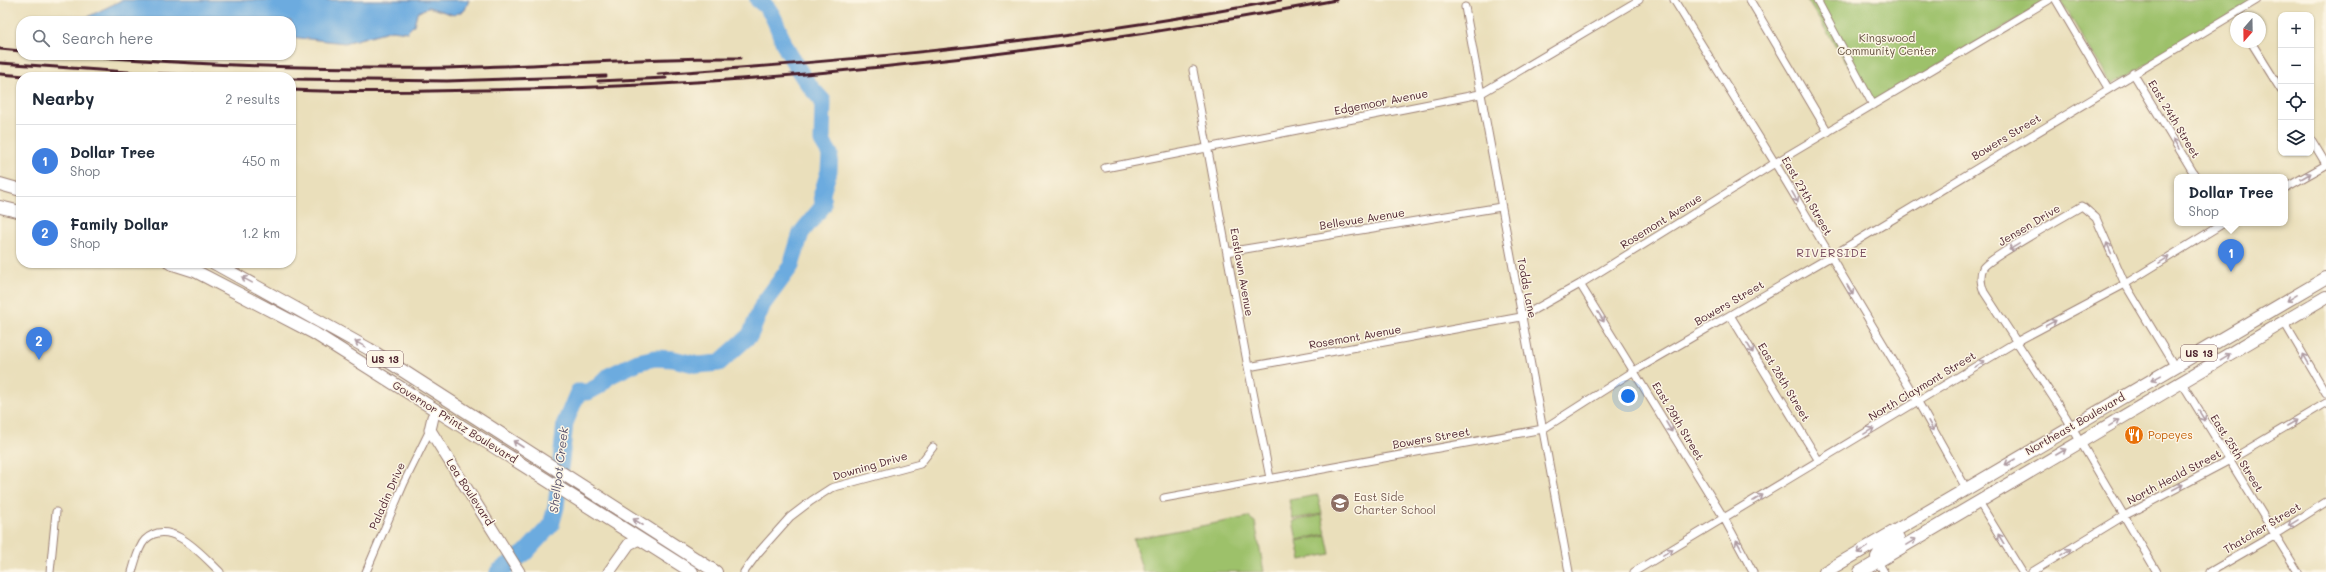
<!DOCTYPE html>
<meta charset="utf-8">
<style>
:root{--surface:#fff;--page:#f6f6f7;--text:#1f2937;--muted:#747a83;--line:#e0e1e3;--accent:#d1495b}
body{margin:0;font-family:Mali,sans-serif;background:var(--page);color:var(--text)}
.controls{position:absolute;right:12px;top:12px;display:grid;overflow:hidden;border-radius:8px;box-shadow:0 1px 3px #0004}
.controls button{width:36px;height:36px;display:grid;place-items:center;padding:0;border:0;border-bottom:1px solid var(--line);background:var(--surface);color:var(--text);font:20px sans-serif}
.compass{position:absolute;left:2230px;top:12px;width:36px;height:36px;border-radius:50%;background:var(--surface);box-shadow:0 1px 3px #0004;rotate:200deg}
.you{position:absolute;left:1628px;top:396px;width:14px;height:14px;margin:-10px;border:3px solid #fff;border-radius:50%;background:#1a73e8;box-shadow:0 0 0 6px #1a73e833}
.badge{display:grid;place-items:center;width:26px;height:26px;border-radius:50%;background:var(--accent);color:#fff;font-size:13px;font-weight:700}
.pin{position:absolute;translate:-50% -33px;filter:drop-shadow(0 1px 2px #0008)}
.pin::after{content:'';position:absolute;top:21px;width:14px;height:12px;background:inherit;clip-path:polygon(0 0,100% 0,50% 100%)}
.popup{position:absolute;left:2174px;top:174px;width:114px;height:52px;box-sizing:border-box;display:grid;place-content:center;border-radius:8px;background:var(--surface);filter:drop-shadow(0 1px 3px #0005);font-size:13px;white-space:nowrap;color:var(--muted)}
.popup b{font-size:15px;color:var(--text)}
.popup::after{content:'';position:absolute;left:50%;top:100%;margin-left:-8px;border:8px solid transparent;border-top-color:var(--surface)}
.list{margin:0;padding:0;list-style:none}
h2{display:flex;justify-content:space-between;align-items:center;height:52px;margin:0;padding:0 16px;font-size:17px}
h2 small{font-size:13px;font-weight:400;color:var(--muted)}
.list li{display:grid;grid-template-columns:26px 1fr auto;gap:12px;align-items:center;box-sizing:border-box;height:72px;padding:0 16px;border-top:1px solid var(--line)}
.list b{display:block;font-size:15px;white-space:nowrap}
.list p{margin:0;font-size:13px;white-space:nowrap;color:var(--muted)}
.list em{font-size:13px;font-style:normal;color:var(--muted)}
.icon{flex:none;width:22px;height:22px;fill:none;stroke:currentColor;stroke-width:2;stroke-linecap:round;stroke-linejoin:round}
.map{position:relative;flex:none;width:2326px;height:572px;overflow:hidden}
.search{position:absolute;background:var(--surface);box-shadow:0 1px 3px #0004;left:16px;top:16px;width:280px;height:44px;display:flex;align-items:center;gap:10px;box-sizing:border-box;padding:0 14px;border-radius:16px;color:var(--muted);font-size:15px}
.panel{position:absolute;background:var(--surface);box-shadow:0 1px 3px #0004;left:16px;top:72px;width:280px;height:196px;border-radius:16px}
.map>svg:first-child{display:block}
.green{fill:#9dc16b;stroke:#74704b}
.water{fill:#6cabdf;stroke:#5b6585}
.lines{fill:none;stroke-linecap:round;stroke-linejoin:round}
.river{stroke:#6cabdf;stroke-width:17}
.street-casing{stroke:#9a7f73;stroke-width:9}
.secondary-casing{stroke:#9a7f73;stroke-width:13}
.primary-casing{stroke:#9a7f73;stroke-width:14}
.street{stroke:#fff;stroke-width:7}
.secondary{stroke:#fff;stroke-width:11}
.primary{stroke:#fff;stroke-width:12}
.rail{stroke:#4a1f2b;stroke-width:3}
.oneway{stroke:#ae9aa0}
.labels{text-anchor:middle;stroke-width:3;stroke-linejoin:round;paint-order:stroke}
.shield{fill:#fcf5e5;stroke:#7f5f63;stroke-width:1}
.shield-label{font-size:10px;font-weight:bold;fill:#4a1f2b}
.park-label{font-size:11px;fill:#63503e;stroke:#fcf5e5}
.street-label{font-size:11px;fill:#4a1f2b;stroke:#fcf5e5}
.food-label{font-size:11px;fill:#c56008;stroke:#fcf5e5;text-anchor:start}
.education-label{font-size:11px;fill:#785e54;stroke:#fcf5e5;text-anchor:start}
.neighbourhood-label{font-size:12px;letter-spacing:1px;fill:#7c5061;stroke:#fcf5e5}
.water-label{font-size:12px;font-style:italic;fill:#56506a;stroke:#fcf5e5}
</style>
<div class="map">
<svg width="2326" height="572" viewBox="0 0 2326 572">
<rect width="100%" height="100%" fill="#fcf5e5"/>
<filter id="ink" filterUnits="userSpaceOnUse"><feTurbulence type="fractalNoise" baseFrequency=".025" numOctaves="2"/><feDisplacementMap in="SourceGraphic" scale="8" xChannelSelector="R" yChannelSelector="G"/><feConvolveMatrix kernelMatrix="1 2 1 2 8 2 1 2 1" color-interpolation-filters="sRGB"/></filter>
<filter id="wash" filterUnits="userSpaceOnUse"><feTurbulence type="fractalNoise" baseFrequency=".012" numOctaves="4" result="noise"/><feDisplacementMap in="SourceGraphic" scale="16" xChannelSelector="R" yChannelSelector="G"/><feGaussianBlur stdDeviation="0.9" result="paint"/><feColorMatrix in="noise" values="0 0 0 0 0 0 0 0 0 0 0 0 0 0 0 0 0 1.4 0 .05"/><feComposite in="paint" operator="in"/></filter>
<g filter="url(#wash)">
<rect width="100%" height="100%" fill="#eadfbb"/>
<path class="green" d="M1807,0H2049L1873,105Z
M2060,0H2254L2112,85Z
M1318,495L1322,514L1293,519L1289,500Z
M1322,515L1326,534L1297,540L1293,521Z
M1248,517L1255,522L1264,572H1143L1133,539Z
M1326,535L1330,554L1301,560L1297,541Z"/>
<path class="water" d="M122,0H469L465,10L454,15L428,7L417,13L414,25L407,32L392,30L345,43L291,37V21H79Z"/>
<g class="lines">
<path class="river" d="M498,572L525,553L551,525L556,507L565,423L578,392H588L599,386L609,376L638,362L655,358L673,359L698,365L719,363L750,335L763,304L791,266L801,233L823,206L822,193L829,171L830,154L822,141L823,101C808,86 797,69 787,50C778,33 776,11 758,0"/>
</g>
</g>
<g filter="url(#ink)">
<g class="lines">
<g class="street-casing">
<path id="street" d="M1674,0L1775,163L1918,402L1966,488
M1750,0L1828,132
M1817,0L1873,105
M2056,0L2108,88
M1465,7L1569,572
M2251,42L2281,90
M1193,70L1248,367L1270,478
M2133,73L2196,177
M2311,139L2326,164
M1105,168L1480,94L1639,0
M2285,188L2326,165
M1227,252L1501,207
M1580,284L1724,518L1753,572
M1730,315L1819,461
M2284,322L2326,393
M1248,367L1521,317L1580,284L1775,163L2049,0
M2182,383L2298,572
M1164,498L1543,429L1634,371L1830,257L2257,0
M1979,502L2022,572
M1878,562L1884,572
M50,572L56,512
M132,572C135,563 138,547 145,540C170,516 203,556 220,572
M366,572L404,483L430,430
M744,572L758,553L790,517L811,501L831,488L920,464L933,447
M1634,572L2016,342L2125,284L2224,223
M2032,572L2122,517L2230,460L2326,403
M2157,572L2066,417L1984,292C1981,284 1979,276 1983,268C1990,257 2066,216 2082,206L2096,218L2125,284L2175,367
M2210,572L2274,535L2326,502"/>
</g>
<g class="secondary-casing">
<path id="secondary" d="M437,411L433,417L430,430L519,572
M609,572L629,544L639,539"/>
</g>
<g class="primary-casing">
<path id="primary" d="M0,184L21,190
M0,207L21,212
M170,263L195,271L314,333L692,572
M214,263L369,349L716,572
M1878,562L1877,557L1882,549L1898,538
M1825,572L2326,278
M1860,572L2326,297"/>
</g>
<use href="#street" class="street"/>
<use href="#secondary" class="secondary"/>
<use href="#primary" class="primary"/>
<path class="rail" d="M0,49L21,51
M77,55C200,66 324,69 447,68C544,66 642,57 740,58
M0,63L141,73L240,77
M0,74L38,77
M658,74C867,60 1075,39 1281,0
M291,79L447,81L606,76
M598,81L666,78
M291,90C370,93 450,91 529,89C800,83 1069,51 1336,0"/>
</g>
<defs><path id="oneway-shaft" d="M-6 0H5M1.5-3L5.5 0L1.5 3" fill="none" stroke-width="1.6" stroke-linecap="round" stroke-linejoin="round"/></defs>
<g class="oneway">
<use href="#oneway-shaft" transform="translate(2176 144) rotate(-121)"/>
<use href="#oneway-shaft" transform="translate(2306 176) rotate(-30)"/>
<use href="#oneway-shaft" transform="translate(1795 197) rotate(60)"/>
<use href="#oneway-shaft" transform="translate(2014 247) rotate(149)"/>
<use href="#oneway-shaft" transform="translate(2109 248) rotate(-114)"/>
<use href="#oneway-shaft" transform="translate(2164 260) rotate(-32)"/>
<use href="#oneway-shaft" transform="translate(247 280) rotate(-151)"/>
<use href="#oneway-shaft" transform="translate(1850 290) rotate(59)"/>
<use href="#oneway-shaft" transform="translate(2292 298) rotate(149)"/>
<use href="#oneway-shaft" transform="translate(1601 317) rotate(58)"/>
<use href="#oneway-shaft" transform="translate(2051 323) rotate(-28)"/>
<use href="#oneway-shaft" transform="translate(360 344) rotate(-151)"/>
<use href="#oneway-shaft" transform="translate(1750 348) rotate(59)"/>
<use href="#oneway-shaft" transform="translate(2225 357) rotate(-31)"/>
<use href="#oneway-shaft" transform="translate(2306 359) rotate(-120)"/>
<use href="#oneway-shaft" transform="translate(1980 364) rotate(-32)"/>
<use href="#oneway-shaft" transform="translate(2156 378) rotate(151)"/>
<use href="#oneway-shaft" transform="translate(2202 416) rotate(58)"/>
<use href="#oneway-shaft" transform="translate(2114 423) rotate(-31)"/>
<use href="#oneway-shaft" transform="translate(2292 423) rotate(-30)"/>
<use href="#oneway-shaft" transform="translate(1931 426) rotate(61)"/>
<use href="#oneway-shaft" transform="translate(1669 427) rotate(59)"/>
<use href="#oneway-shaft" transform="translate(1869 431) rotate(-31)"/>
<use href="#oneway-shaft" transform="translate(518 444) rotate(-147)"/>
<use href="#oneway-shaft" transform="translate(2061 452) rotate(-30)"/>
<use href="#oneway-shaft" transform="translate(2010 462) rotate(150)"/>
<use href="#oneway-shaft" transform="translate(2178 487) rotate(-28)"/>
<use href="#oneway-shaft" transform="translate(1758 498) rotate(-31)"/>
<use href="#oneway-shaft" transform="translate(638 522) rotate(-147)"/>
<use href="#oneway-shaft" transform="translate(2293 523) rotate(148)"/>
<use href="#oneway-shaft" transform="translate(2001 539) rotate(-121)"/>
<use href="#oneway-shaft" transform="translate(1911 542) rotate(-31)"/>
<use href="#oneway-shaft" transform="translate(1739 545) rotate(-119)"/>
<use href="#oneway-shaft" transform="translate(1862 550) rotate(149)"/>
<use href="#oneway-shaft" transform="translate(1668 552) rotate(-31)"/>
<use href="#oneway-shaft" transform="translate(2066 552) rotate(-32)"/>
</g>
</g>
<defs>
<g id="restaurant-disc" transform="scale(1)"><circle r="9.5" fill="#e8710a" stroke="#fcf5e5"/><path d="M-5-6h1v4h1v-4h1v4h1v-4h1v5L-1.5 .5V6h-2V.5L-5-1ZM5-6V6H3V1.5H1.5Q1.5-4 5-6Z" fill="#fff"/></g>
<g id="school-disc" transform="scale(1)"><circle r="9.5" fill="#8d6e63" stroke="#fcf5e5"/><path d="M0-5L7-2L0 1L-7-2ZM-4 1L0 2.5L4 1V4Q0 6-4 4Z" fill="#fff"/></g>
</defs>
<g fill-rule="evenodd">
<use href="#restaurant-disc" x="2134" y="435"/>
<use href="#school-disc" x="1340" y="503"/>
</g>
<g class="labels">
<g class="shield">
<rect x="2181" y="345" width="36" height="16" rx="3"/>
<rect x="367" y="351" width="36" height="16" rx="3"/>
</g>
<g class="shield-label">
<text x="2199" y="357">US 13</text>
<text x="385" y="363">US 13</text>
</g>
<g class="park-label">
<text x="1887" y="42">Kingswood<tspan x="1887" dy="13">Community Center</tspan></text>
</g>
<g class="street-label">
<text transform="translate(1381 102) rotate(-11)" y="4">Edgemoor Avenue</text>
<text transform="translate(2174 119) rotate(59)" y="4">East 24th Street</text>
<text transform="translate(2006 137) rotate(-31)" y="4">Bowers Street</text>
<text transform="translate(1807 196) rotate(60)" y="4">East 27th Street</text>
<text transform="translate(1362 219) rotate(-9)" y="4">Bellevue Avenue</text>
<text transform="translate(1661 221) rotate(-32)" y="4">Rosemont Avenue</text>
<text transform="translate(2029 225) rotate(-31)" y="4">Jensen Drive</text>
<text transform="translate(1242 272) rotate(80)" y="4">Eastlawn Avenue</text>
<text transform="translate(1527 288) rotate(79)" y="4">Todds Lane</text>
<text transform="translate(1729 303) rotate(-30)" y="4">Bowers Street</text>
<text transform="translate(1355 337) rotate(-10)" y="4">Rosemont Avenue</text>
<text transform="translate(1784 382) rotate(59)" y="4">East 28th Street</text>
<text transform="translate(1922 386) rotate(-31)" y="4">North Claymont Street</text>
<text transform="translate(1678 421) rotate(59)" y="4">East 29th Street</text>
<text transform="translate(455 422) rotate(32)" y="4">Governor Printz Boulevard</text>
<text transform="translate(2075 424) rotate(-30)" y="4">Northeast Boulevard</text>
<text transform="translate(1431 438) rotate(-10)" y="4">Bowers Street</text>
<text transform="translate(2237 453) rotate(58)" y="4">East 25th Street</text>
<text transform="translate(870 466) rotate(-16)" y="4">Downing Drive</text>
<text transform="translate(2174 477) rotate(-28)" y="4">North Heald Street</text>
<text transform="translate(470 492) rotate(57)" y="4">Lea Boulevard</text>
<text transform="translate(387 496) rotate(-66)" y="4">Paladin Drive</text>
<text transform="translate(2262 528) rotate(-31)" y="4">Thatcher Street</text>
</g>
<g class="food-label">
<text x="2148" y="439">Popeyes</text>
</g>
<g class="education-label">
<text x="1354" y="501">East Side<tspan x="1354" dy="13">Charter School</tspan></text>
</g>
<g class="neighbourhood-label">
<text x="1832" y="257">RIVERSIDE</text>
</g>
<g class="water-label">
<text transform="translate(559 470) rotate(-83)" y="4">Shellpot Creek</text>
</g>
</g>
</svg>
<div class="controls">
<button>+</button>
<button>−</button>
<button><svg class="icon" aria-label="locate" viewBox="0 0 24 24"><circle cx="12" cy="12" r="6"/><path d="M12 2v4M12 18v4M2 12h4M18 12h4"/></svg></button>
<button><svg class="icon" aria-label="layers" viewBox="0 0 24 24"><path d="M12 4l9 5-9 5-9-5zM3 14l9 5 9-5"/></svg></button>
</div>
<svg class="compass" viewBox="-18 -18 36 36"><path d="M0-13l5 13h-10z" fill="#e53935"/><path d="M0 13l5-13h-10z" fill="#747a83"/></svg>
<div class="you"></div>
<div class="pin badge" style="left:2231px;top:272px;background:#3f7fe0">1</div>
<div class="popup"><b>Dollar Tree</b>Shop</div>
<div class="pin badge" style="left:39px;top:360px;background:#3f7fe0">2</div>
<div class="search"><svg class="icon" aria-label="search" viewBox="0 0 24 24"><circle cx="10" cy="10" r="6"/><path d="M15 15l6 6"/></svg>Search here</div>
<section class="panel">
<h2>Nearby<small>2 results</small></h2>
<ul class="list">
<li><span class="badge" style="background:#3f7fe0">1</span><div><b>Dollar Tree</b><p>Shop</p></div><em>450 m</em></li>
<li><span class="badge" style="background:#3f7fe0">2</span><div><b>Family Dollar</b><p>Shop</p></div><em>1.2 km</em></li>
</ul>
</section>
</div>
